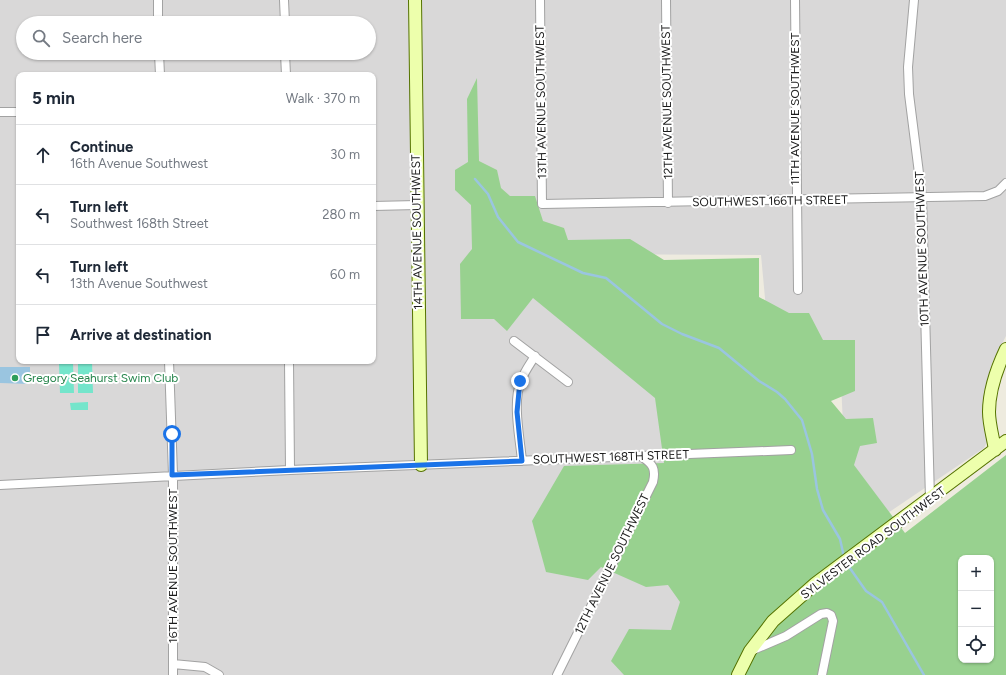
<!DOCTYPE html>
<meta charset="utf-8">
<style>
:root{--surface:#fff;--page:#f6f6f7;--text:#1f2937;--muted:#747a83;--line:#e0e1e3}
body{margin:0;font-family:Figtree,sans-serif;background:var(--page);color:var(--text)}
.controls{position:absolute;right:12px;bottom:12px;display:grid;overflow:hidden;border-radius:8px;box-shadow:0 1px 3px #0004}
.controls button{width:36px;height:36px;display:grid;place-items:center;padding:0;border:0;border-bottom:1px solid var(--line);background:var(--surface);color:var(--text);font:20px sans-serif}
.stop{position:absolute;width:12px;height:12px;margin:-9px;border:3px solid #1a73e8;border-radius:50%;background:#fff}
.stop.end{background:#1a73e8;border-color:#fff;box-shadow:0 1px 4px #0008}
.list{margin:0;padding:0;list-style:none}
h2{display:flex;justify-content:space-between;align-items:center;height:52px;margin:0;padding:0 16px;font-size:17px}
h2 small{font-size:13px;font-weight:400;color:var(--muted)}
.list li{display:grid;grid-template-columns:26px 1fr auto;gap:12px;align-items:center;box-sizing:border-box;height:60px;padding:0 16px;border-top:1px solid var(--line)}
.list b{display:block;font-size:15px;white-space:nowrap}
.list p{margin:0;font-size:13px;white-space:nowrap;color:var(--muted)}
.list em{font-size:13px;font-style:normal;color:var(--muted)}
.icon{flex:none;width:22px;height:22px;fill:none;stroke:currentColor;stroke-width:2;stroke-linecap:round;stroke-linejoin:round}
.map{position:relative;flex:none;width:1006px;height:675px;overflow:hidden}
.search{position:absolute;background:var(--surface);box-shadow:0 1px 3px #0004;left:16px;top:16px;width:360px;height:44px;display:flex;align-items:center;gap:10px;box-sizing:border-box;padding:0 14px;border-radius:22px;color:var(--muted);font-size:15px}
.panel{position:absolute;background:var(--surface);box-shadow:0 1px 3px #0004;left:16px;top:72px;width:360px;height:292px;border-radius:8px}
.map>svg:first-child{display:block}
.residential{fill:#d9d8d8;fill-rule:evenodd}
.forest{fill:#98d18f;fill-rule:evenodd}
.pitch{fill:#74e5cb}
.water{fill:#9ac5e0}
.lines{fill:none;stroke-linecap:round;stroke-linejoin:round}
.stream{stroke:#9ac5e0;stroke-width:2.5}
.street-casing{stroke:#a2a2a2;stroke-width:10}
.secondary-casing{stroke:#557300;stroke-width:14}
.street{stroke:#fff;stroke-width:8}
.secondary{stroke:#edffac;stroke-width:12}
.route{stroke:#1a73e8;stroke-width:5}
.leisure-dot{fill:#2e9e5b;stroke:#fff;stroke-width:1.5}
.labels{text-anchor:middle;stroke-width:4;stroke-linejoin:round;paint-order:stroke}
.street-label{font-size:12px;fill:#1b1b1b;stroke:#fff}
.leisure-label{font-size:12px;fill:#27864d;stroke:#fff;text-anchor:start}
</style>
<div class="map">
<svg width="1006" height="675" viewBox="0 0 1006 675">
<rect width="100%" height="100%" fill="#eeebdf"/>
<path class="residential" d="M0,0H1006V336L992,363L986,389L984,417L987,442L984,448L879,519L845,466L839,341H769L761,255L559,254L534,283L829,558L656,675H0ZM23,23H369V53H23ZM19,75H373V361H19Z"/>
<path class="forest" d="M477,78L479,161L497,170L501,188L510,196H535L543,221L564,228L568,240L630,239L664,260L759,258V297L789,313H809L823,340H855V391L831,401L846,419L873,418L877,443L860,446L854,465L905,533L1006,455V675H624L611,661L629,629L671,630L680,602L668,585L646,587L601,567L588,580L546,572L532,521L564,466L664,463L655,398L533,298L507,331L494,319H461L460,264L472,249L471,205L455,190V170L468,162L467,99ZM961,558H991V660H961Z"/>
<path class="pitch" d="M78,362H92L93,393H78Z
M59,363H73L74,393H60Z
M88,402V410H71L70,403Z"/>
<path class="water" d="M0,367H30V384L0,383Z"/>
<g class="lines">
<path class="stream" d="M475,179L488,194L498,217L518,242L583,273L606,278L662,324L682,334L719,348L759,381L777,392L785,399L802,420L812,454L817,489L823,510L840,539L844,557
M847,564L866,591L882,602L924,675"/>
<g class="street-casing">
<path id="street" d="M158,0V23
M284,0L285,23
M540,0L542,204L985,196L998,191L1006,183
M666,0L668,203
M795,0L798,290
M914,0L908,67L909,94L922,197L930,499
M159,53L160,75
M285,53L286,75
M0,112H19
M373,206L417,205
M514,341L568,382
M169,361L173,475V675
M289,361L290,470
M522,461C520,438 512,402 521,381C524,372 530,364 535,356
M0,485L290,470L791,450
M751,651L786,636L821,614L827,613L831,615L833,621L822,675
M173,664L205,667L219,675
M557,675L653,482C656,469 653,464 642,457"/>
</g>
<g class="secondary-casing">
<path id="secondary" d="M415,0L421,465
M995,450C993,437 989,424 989,412C989,391 997,368 1006,349
M738,675L750,651L773,621L816,583L1006,441"/>
</g>
<use href="#street" class="street"/>
<use href="#secondary" class="secondary"/>
</g>
<g class="lines">
<path class="route" d="M172,434V475L522,461L517,412L520,381"/>
</g>
<circle class="leisure-dot" cx="15" cy="378" r="4"/>
<g class="labels">
<g class="street-label">
<text transform="translate(541 102) rotate(-91)" y="4">13TH AVENUE SOUTHWEST</text>
<text transform="translate(667 102) rotate(-91)" y="4">12TH AVENUE SOUTHWEST</text>
<text transform="translate(795 109) rotate(-90)" y="4">11TH AVENUE SOUTHWEST</text>
<text transform="translate(770 201) rotate(-1)" y="4">SOUTHWEST 166TH STREET</text>
<text transform="translate(417 232) rotate(-91)" y="4">14TH AVENUE SOUTHWEST</text>
<text transform="translate(922 249) rotate(-92)" y="4">10TH AVENUE SOUTHWEST</text>
<text transform="translate(611 457) rotate(-2)" y="4">SOUTHWEST 168TH STREET</text>
<text transform="translate(873 543) rotate(-37)" y="4">SYLVESTER ROAD SOUTHWEST</text>
<text transform="translate(612 564) rotate(-64)" y="4">12TH AVENUE SOUTHWEST</text>
<text transform="translate(173 566) rotate(-90)" y="4">16TH AVENUE SOUTHWEST</text>
</g>
<g class="leisure-label">
<text x="23" y="382">Gregory Seahurst Swim Club</text>
</g>
</g>
</svg>
<div class="controls">
<button>+</button>
<button>−</button>
<button><svg class="icon" aria-label="locate" viewBox="0 0 24 24"><circle cx="12" cy="12" r="6"/><path d="M12 2v4M12 18v4M2 12h4M18 12h4"/></svg></button>
</div>
<div class="stop" style="left:172px;top:434px"></div>
<div class="stop end" style="left:520px;top:381px"></div>
<div class="search"><svg class="icon" aria-label="search" viewBox="0 0 24 24"><circle cx="10" cy="10" r="6"/><path d="M15 15l6 6"/></svg>Search here</div>
<section class="panel">
<h2>5 min<small>Walk · 370 m</small></h2>
<ul class="list">
<li><svg class="icon" aria-label="ahead" viewBox="0 0 24 24"><path d="M12 20V5M6 11l6-6 6 6"/></svg><div><b>Continue</b><p>16th Avenue Southwest</p></div><em>30 m</em></li>
<li><svg class="icon" aria-label="left" viewBox="0 0 24 24"><path d="M17 20v-9H6M10 6l-5 5 5 5"/></svg><div><b>Turn left</b><p>Southwest 168th Street</p></div><em>280 m</em></li>
<li><svg class="icon" aria-label="left" viewBox="0 0 24 24"><path d="M17 20v-9H6M10 6l-5 5 5 5"/></svg><div><b>Turn left</b><p>13th Avenue Southwest</p></div><em>60 m</em></li>
<li><svg class="icon" aria-label="arrive" viewBox="0 0 24 24"><path d="M6 21V4h12l-3 4 3 4H6"/></svg><div><b>Arrive at destination</b></div></li>
</ul>
</section>
</div>
